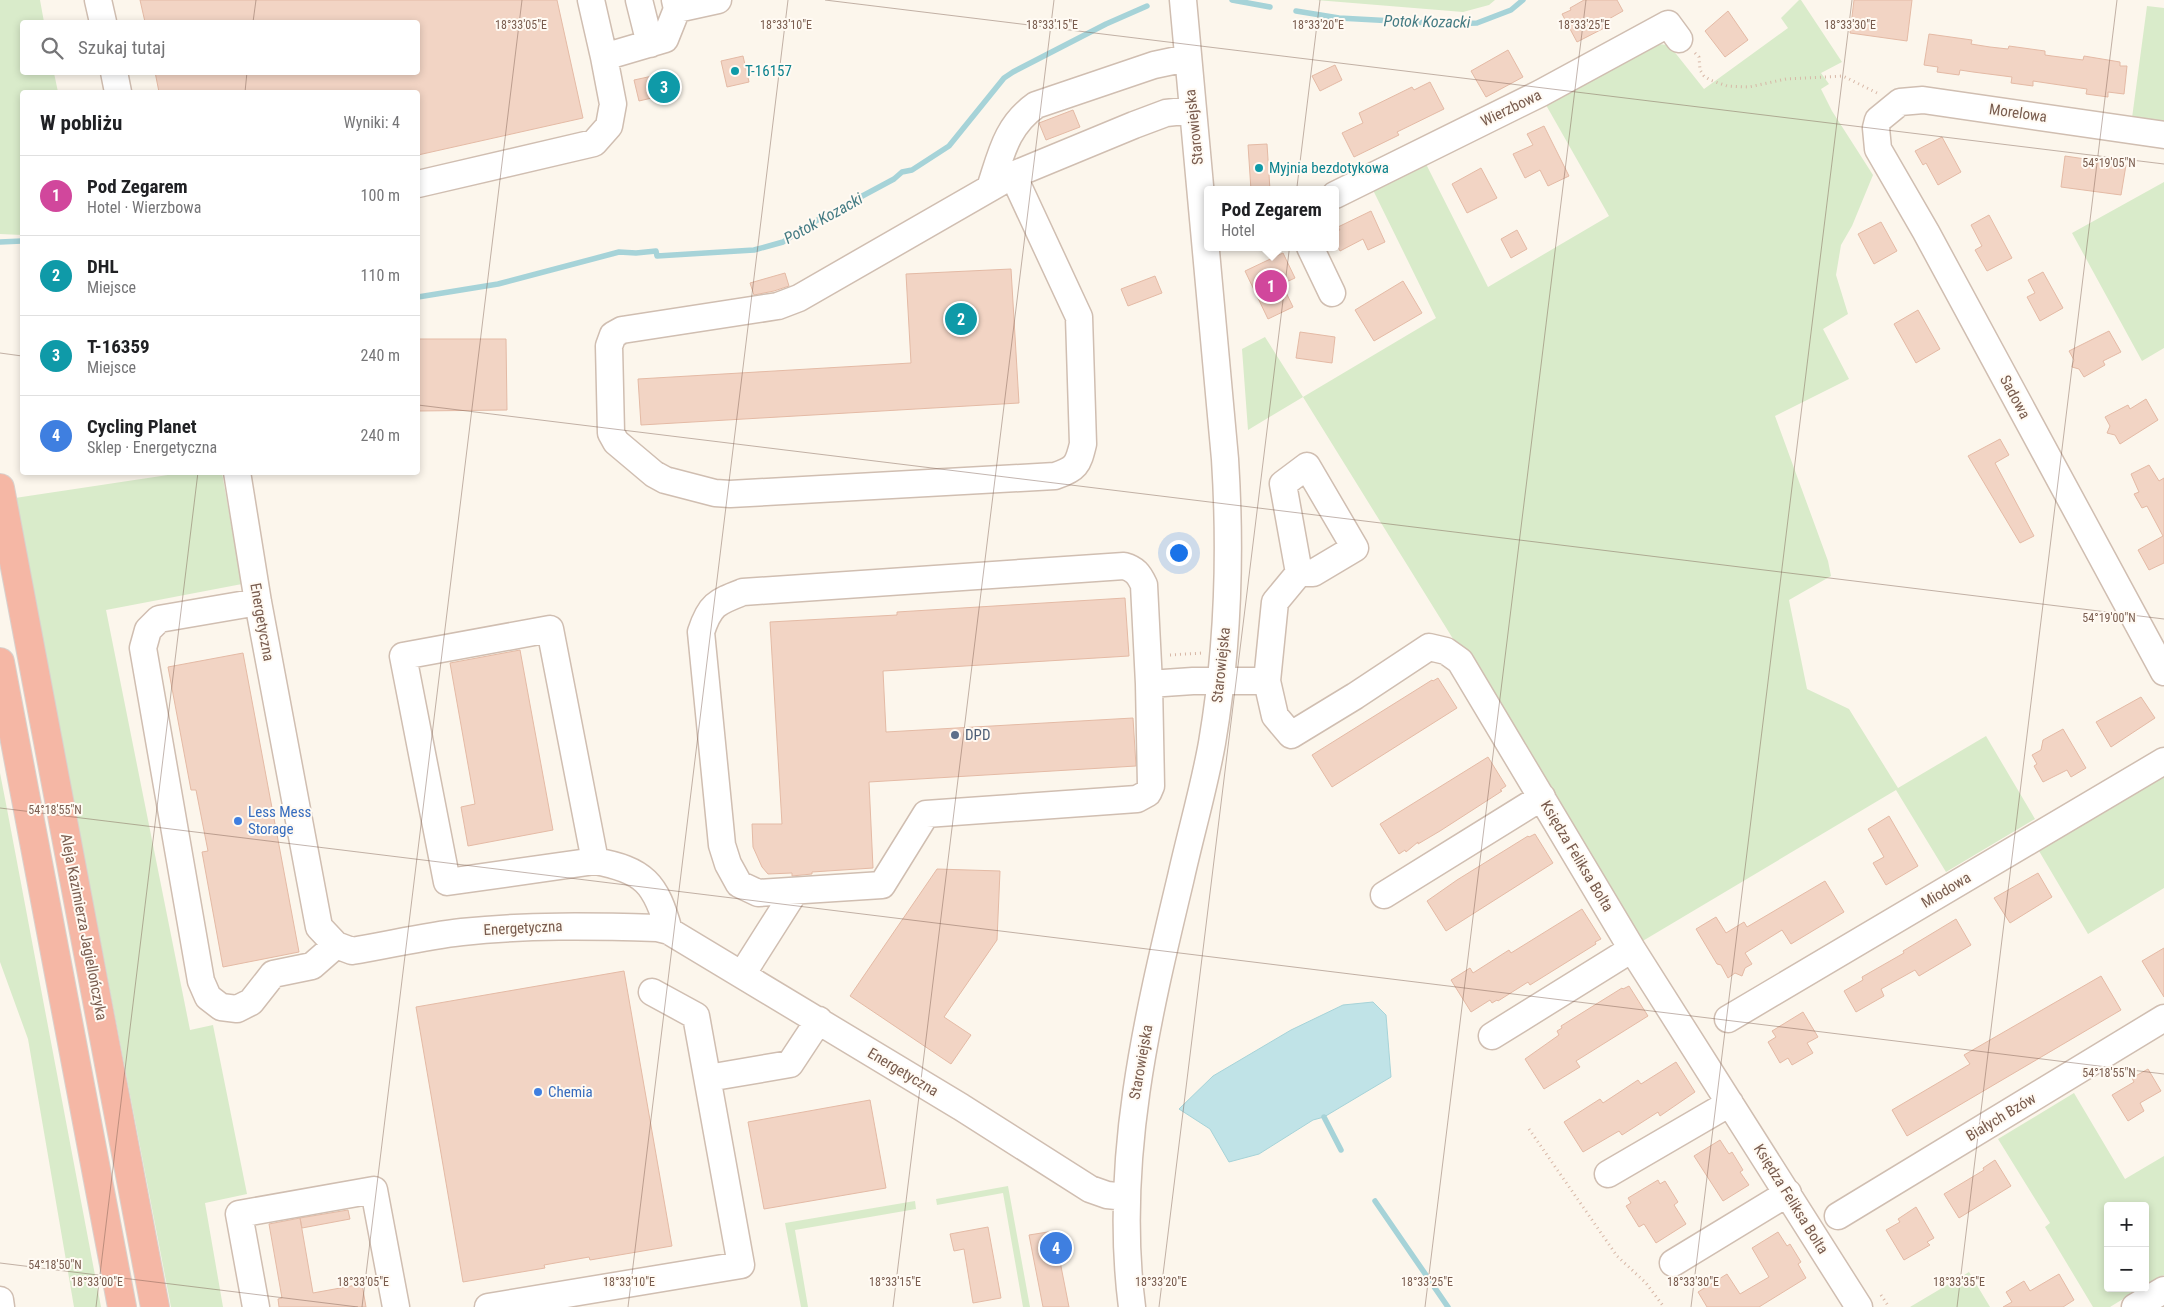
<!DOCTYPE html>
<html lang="pl">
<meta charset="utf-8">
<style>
:root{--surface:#fff;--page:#f2f2f2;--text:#202124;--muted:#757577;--line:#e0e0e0;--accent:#e36f55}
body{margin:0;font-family:"Roboto Condensed",sans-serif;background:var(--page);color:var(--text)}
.controls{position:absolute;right:15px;bottom:15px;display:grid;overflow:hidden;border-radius:5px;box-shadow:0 2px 8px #0003}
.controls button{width:45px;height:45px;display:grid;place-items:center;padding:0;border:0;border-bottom:1px solid var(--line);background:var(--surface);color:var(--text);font:25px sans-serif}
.you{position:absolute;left:1178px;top:552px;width:18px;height:18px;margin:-12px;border:4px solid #fff;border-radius:50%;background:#1a73e8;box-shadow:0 0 0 8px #1a73e833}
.badge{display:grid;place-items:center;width:32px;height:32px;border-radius:50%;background:var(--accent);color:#fff;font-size:16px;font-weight:700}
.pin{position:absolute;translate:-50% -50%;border:2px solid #fff;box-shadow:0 1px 5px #0006}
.popup{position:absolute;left:1204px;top:186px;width:135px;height:65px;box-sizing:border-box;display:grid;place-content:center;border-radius:5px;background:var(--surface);filter:drop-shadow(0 1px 4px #0005);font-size:16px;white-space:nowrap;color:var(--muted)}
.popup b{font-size:19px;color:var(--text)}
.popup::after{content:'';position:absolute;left:50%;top:100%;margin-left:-10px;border:10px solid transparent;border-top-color:var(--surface)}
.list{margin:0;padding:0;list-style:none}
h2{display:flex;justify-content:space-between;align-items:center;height:65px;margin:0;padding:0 20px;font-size:21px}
h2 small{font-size:16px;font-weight:400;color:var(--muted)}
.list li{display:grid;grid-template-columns:32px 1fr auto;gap:15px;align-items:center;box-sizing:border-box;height:80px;padding:0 20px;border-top:1px solid var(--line)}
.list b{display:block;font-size:19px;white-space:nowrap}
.list p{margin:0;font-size:16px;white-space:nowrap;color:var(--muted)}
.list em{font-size:16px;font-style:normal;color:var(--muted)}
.icon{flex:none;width:28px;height:28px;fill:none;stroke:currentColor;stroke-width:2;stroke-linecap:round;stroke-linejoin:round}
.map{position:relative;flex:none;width:2164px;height:1307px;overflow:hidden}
.search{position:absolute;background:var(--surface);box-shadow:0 2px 8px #0003;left:20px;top:20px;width:400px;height:55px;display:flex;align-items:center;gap:12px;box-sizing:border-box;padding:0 18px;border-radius:5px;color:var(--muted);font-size:19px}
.panel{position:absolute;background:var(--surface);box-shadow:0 2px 8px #0003;left:20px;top:90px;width:400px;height:385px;border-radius:5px}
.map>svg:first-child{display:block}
.green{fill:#d9ebca}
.water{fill:#c0e3e7;stroke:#a6d3d8}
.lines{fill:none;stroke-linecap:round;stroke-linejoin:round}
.stream{stroke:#a6d3d8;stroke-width:5.5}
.building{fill:#f2d4c4;stroke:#e4baa5}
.minor-casing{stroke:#d0beb1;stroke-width:29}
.highway-casing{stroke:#d9d1cd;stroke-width:30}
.path{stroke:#d7b7a6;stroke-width:3;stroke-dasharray:1 4;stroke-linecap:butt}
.minor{stroke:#fff;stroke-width:26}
.highway{stroke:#f5b7a5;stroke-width:28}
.ticks{fill:none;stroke:#795c4e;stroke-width:1;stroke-opacity:0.45}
.culture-dot{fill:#0f9aa8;stroke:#fffaf3;stroke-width:2}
.service-dot{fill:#5c6f8a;stroke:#fffaf3;stroke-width:2}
.shop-dot{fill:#3f7fe0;stroke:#fffaf3;stroke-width:2}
.labels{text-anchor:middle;stroke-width:4;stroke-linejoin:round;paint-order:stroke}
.culture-label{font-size:15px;fill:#0d838f;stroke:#fffaf3;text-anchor:start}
.street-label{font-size:15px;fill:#795c4e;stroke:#fffaf3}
.service-label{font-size:15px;fill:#4e5e75;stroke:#fffaf3;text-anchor:start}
.shop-label{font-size:15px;fill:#366cbe;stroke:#fffaf3;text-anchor:start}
.water-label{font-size:16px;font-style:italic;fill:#447b83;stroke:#fffaf3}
.ticks-label{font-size:12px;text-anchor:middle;fill:#795c4e;stroke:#fffaf3;stroke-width:4;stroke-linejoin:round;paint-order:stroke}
</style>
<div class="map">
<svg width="2164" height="1307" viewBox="0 0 2164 1307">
<rect width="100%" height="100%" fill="#fcf6ec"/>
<path class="green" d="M0,0H40L44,22H22V72L54,73L58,92H22V235L0,234Z
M1316,0H1495L1489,5L1463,12Z
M1799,0H1801L1842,62L1821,73L1829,84L1821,89L1832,111L1873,175L1852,226L1841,245L1836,275L1848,314L1823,329L1849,379L1775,416L1828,561L1831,576L1789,600L1807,689L1849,709L1898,788L1986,736L2035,819L1946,872L1896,790L1641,942L1303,397L1248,430L1242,349L1265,337L1303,397L1436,318L1373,190L1426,164L1488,287L1609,216L1546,105L1657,44L1669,45L1704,89L1788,28L1781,18Z
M2147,6L2164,8V123L2132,118Z
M2164,182V348L2142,361L2072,233Z
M181,473H222L242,584L106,610L190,1030L213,1025L247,1194L205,1203L223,1307H171L15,498Z
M0,773L7,809L101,1307H74L28,1039L0,962Z
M2164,776V888L2088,934L2039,851Z
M2074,1093L2125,1179L2164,1156V1275L2145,1286V1206H2108V1288H2141L2110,1307H2093L2045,1227L2050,1223L1998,1139Z
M1008,1186L1030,1307H1023L1003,1193L937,1205L936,1199Z
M915,1201L916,1209L795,1230L808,1307H801L785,1223Z
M1969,1272L1990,1307H1910Z"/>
<path class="water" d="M1373,1002L1386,1015L1391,1077L1324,1117L1313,1120L1259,1154L1229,1162L1210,1129L1179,1109L1213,1076L1291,1030L1343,1005Z"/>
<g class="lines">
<path class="stream" d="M1232,0L1270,7
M1296,11L1339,18L1449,24L1477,23L1511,10L1523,0
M0,242L22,241
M418,297L498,284L619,252L636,253L656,251L657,256L754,250L783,242L812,223L894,179L902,172L912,170L949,146L1004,78L1013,72L1106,24L1147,6
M1324,1117L1341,1150
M1375,1201L1448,1307"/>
</g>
<path class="building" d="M140,0H557L583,118L418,155V92H159L155,72H418V22H145Z
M1584,0H1617L1623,11L1607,20L1610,25L1577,42L1562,14L1571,10L1570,8Z
M1854,0H1912L1907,41L1850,33Z
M1728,11L1748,40L1725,57L1705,31Z
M1929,34L1972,40L1971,44L1990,47L2008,49L2009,46L2045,51V55L2052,56L2083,60L2084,56L2120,62V66H2127L2124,94L2108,92V97L2086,94L2087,89L2033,81V86L2011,83L2012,77L1973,72L1960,70L1959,75L1937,72L1938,67L1924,65Z
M1508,50L1523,77L1486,97L1471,71Z
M743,56L749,82L727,87L721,61Z
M1335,65L1342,80L1320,91L1312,76Z
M671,72L676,97L657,101L656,97L639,101L634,80Z
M1430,82L1444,109L1397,132L1399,135L1354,157L1342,133L1363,123L1359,113L1412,87L1414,90Z
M1073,110L1080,127L1046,140L1039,123Z
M1544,126L1569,176L1548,186L1540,170L1525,178L1513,154L1533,145L1527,134Z
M1942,137L1961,172L1938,185L1926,163L1923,165L1915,151Z
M1267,144L1270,190H1251L1248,145Z
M2065,156L2126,165L2121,195L2061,187Z
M1481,168L1497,198L1467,213L1452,184Z
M1371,211L1385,242L1368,250L1363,239L1340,251L1335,241V232L1340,230L1338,227Z
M1989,215L2012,258L1987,271L1975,250L1982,246L1971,225Z
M1881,222L1897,251L1874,264L1858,234Z
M1517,230L1527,249L1511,258L1501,239Z
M1283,253L1295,278L1282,284L1293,307L1268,319L1245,271Z
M1011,269L1019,403L641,425L638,379L911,363L906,274Z
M2043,272L2063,308L2040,321L2027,297L2035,293L2028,280Z
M785,273L789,286L774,291L754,295L750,283Z
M1155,276L1162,293L1128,306L1121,289Z
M1403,281L1422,313L1374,341L1355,310Z
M1918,310L1940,349L1916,363L1894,324Z
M2109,331L2121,352L2103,361L2105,365L2084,377L2079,369L2072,367L2074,360L2069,351Z
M1300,332L1335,337L1332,363L1296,358Z
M418,339H506L507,410L418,411Z
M2146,399L2158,420L2120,444L2115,435L2107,433L2110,426L2105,417L2128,405L2130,409Z
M2000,439L2009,455L1995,463L2034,536L2020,543L1968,456Z
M2149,465L2159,481L2164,478V563L2149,570L2138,550L2163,536L2147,506L2142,508L2134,494L2139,492L2131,474Z
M1125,598L1129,656L883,671L886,732L1133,718L1136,766L869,782L873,868L812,872V874L792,876V873L768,874L762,867L753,847L752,824H782L770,622L897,615V612Z
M520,650L553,830L468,846L461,807L475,804L450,663Z
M243,653L299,952L223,967L202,852L208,851L196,790H191L168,667Z
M1438,678L1457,708L1332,787L1312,755L1432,680L1433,681Z
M2141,697L2155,718L2111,747L2096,722Z
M2063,729L2086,768L2071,777L2067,770L2043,782L2034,766L2037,764L2032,755L2041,750L2043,740Z
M1488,757L1506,786L1500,790L1502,791L1440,831L1418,844V842L1406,852L1405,850L1399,854L1380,824Z
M1889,816L1918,866L1886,885L1873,863L1884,857L1868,829Z
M1535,834L1553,863L1446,931L1427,901L1457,880L1528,836L1529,837Z
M937,869L1000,871L997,940L944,1017L971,1035L951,1064L850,996Z
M2038,873L2052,897L2010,923L1994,898Z
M1825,881L1844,912L1791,944L1782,930L1745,953L1752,964L1745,968L1742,976L1735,973L1728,978L1721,965L1717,964L1696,929L1716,917L1726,933L1744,922L1747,927Z
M1582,909L1601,939L1595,942L1596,944L1530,985L1528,982L1498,1001L1497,1000L1492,1003L1490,1000L1471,1012L1451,980L1470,968L1473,973L1509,950L1511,953Z
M1956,919L1971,945L1919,976L1915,970L1881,989L1884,996L1856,1012L1844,991L1863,980L1862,977L1904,953L1903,951Z
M2164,948V997L2142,961Z
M624,971L672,1246L590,1260L589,1257L544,1265L545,1268L463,1282L416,1007Z
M2101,976L2121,1010L1907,1136L1892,1110L1970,1064L1964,1055Z
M1629,986L1648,1016L1576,1061L1580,1067L1544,1089L1525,1059L1559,1035L1557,1031L1562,1028L1561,1026L1622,988L1623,989Z
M1803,1012L1818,1037L1807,1043L1813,1053L1792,1065L1788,1058L1780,1063L1768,1042L1776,1037L1772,1031Z
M1676,1062L1695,1092L1660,1116L1658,1112L1622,1135L1619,1131L1583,1152L1564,1122L1600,1099L1603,1103L1638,1080L1641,1084Z
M2148,1069L2161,1091L2140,1103L2144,1111L2128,1121L2112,1095L2134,1082L2132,1078Z
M870,1100L886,1188L764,1209L748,1122Z
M1720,1140L1729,1154L1732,1152L1743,1170L1740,1172L1749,1185L1723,1201L1694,1156Z
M1995,1160L2011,1186L1959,1218L1944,1194L1984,1170L1983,1168Z
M1658,1180L1660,1184L1665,1181L1678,1202L1674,1205L1686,1224L1656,1243L1644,1224L1639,1227L1626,1206L1631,1203L1628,1198Z
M1916,1207L1934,1238L1927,1242L1930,1245L1904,1260L1886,1230L1900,1222L1898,1219Z
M348,1210L350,1219L302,1228L300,1218Z
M300,1218L313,1293L362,1284L366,1307H279L278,1299L282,1298L269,1224Z
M988,1227L1001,1298L973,1303L964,1249L954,1251L950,1234Z
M1054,1231L1069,1307H1043L1029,1235Z
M1778,1232L1787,1246L1790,1244L1801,1262L1798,1264L1806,1278L1759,1307H1707L1698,1292L1727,1274L1740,1294L1769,1277L1752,1248Z
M2059,1274L2074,1300L2063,1307H2003L2012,1302L2006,1292L2024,1281L2030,1291Z"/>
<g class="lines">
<g class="minor-casing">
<path id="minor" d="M98,0L103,22
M591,0L604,57
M639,0L650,44
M677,9L718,0
M114,72L118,92
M2164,135L1923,100L1900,102L1878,120L1876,128L1878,149L1926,232L2164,672
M1013,175L1079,317L1083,444C1078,465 1076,469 1055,476L730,494L715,493L665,480L654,474L616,442L611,433L609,346L613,335L622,330L778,306L799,298L1013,175L1134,125L1166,113L1193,110
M418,184L594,143L609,126L613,104L604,57L665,39L677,9L675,0
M990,188C1001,155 1006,126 1036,105L1154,65L1187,58
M1335,195L1541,93L1668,24L1679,39
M1310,247L1332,293
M237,472L258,602L319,927L336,945L352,951C389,945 425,936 462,932C527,925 591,926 657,928L669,931L961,1107L1090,1189L1107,1195L1126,1197
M1299,573H1313L1355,548L1307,466L1283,484L1299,573L1275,602L1267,681L1275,716L1291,735L1355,696L1429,647L1446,651L1460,661L1632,949L1859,1307
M258,602L159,619L148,630L143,648L201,981L208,997L221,1007L237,1009L251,1002L273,974L312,966L336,945
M1149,684L1151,786L1148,793L1137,799L926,814L882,885L758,893L739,884L728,864L722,845L701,632C710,604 717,602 743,592L1124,566C1135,569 1139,574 1144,585L1149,684L1193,681H1267
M595,861L447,882L403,656L550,629L595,861C644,870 656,883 669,931
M1384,895L1542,797
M743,973L795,891
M1728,1019L2164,761
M1492,1036L1632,949
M708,1078L790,1064L819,1020
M1608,1174L1730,1103
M1838,1216L2164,1018
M1673,1263L1788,1193
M0,1300L1,1307
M256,1307L239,1214L374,1190L396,1307
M488,1307L741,1265L696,1016L652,992
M1132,1307C1113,1160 1147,1019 1181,877C1191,832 1204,788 1212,743C1228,649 1231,553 1225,459L1183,0
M2135,1307L2164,1290"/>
</g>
<g class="highway-casing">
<path id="highway" d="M0,488L155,1307
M0,662L122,1307"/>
</g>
<path class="path" d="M1695,53L1699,57L1700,70L1704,76L1710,80L1727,86L1749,87L1786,79L1843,76L1877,93
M1170,655L1202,653
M1529,1129L1617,1256L1646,1283L1664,1307
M1881,1295L1889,1307"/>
<use href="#minor" class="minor"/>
<use href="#highway" class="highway"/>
</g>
<path class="ticks" d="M825,0L2164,164M253,22L256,0M245,92L247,72M0,353L22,356M418,405L2164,619M0,808L2164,1074M0,1263L358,1307M96,1307L198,472M362,1307L522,0M628,1307L788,0M893,1307L1054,0M1159,1307L1320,0M1425,1307L1586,0M1691,1307L1852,0M1957,1307L2117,0"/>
<g class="culture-dot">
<circle cx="735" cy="71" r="5"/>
<circle cx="1259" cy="168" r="5"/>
</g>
<circle class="service-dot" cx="955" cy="735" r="5"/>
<g class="shop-dot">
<circle cx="238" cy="821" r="5"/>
<circle cx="538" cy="1092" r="5"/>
</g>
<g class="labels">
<g class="culture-label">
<text x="745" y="76">T-16157</text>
<text x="1269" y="173">Myjnia bezdotykowa</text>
</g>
<g class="street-label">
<text transform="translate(1511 108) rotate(-26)" y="5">Wierzbowa</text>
<text transform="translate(2018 113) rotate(8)" y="5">Morelowa</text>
<text transform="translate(1194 127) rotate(-96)" y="5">Starowiejska</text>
<text transform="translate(2015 397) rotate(62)" y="5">Sadowa</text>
<text transform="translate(262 622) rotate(80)" y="5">Energetyczna</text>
<text transform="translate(1221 665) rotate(-84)" y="5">Starowiejska</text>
<text transform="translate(1577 856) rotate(59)" y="5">Księdza Feliksa Bolta</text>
<text transform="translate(1946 890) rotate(-31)" y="5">Miodowa</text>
<text transform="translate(84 927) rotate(79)" y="5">Aleja Kazimierza Jagiellończyka</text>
<text transform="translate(523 928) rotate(-3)" y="5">Energetyczna</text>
<text transform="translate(1141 1062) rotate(-80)" y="5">Starowiejska</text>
<text transform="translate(903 1072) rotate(31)" y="5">Energetyczna</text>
<text transform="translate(2001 1117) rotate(-31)" y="5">Białych Bzów</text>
<text transform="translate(1791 1199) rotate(58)" y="5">Księdza Feliksa Bolta</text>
</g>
<g class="service-label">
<text x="965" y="740">DPD</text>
</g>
<g class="shop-label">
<text x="248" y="817">Less Mess<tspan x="248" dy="17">Storage</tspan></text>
<text x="548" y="1097">Chemia</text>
</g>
<g class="water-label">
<text transform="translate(1427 21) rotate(1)" y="6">Potok Kozacki</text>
<text transform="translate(823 218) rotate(-29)" y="6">Potok Kozacki</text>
</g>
</g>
<g class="ticks-label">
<text x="521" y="29">18°33'05"E</text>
<text x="786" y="29">18°33'10"E</text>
<text x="1052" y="29">18°33'15"E</text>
<text x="1318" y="29">18°33'20"E</text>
<text x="1584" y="29">18°33'25"E</text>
<text x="1850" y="29">18°33'30"E</text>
<text x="2109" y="167">54°19'05"N</text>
<text x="2109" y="622">54°19'00"N</text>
<text x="55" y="814">54°18'55"N</text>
<text x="2109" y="1077">54°18'55"N</text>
<text x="55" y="1269">54°18'50"N</text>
<text x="97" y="1286">18°33'00"E</text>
<text x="363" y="1286">18°33'05"E</text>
<text x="629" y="1286">18°33'10"E</text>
<text x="895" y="1286">18°33'15"E</text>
<text x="1161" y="1286">18°33'20"E</text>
<text x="1427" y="1286">18°33'25"E</text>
<text x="1693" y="1286">18°33'30"E</text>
<text x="1959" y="1286">18°33'35"E</text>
</g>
</svg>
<div class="controls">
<button>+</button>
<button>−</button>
</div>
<div class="you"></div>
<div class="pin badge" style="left:1271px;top:286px;background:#d1479c">1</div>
<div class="popup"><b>Pod Zegarem</b>Hotel</div>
<div class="pin badge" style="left:961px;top:319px;background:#0f9aa8">2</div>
<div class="pin badge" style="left:664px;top:87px;background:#0f9aa8">3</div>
<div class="pin badge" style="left:1056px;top:1248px;background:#3f7fe0">4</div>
<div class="search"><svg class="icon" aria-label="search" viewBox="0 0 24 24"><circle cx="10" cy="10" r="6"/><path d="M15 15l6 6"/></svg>Szukaj tutaj</div>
<section class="panel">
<h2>W pobliżu<small>Wyniki: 4</small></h2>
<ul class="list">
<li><span class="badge" style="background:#d1479c">1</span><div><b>Pod Zegarem</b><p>Hotel · Wierzbowa</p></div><em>100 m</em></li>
<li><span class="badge" style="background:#0f9aa8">2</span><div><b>DHL</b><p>Miejsce</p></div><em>110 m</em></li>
<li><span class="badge" style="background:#0f9aa8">3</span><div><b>T-16359</b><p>Miejsce</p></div><em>240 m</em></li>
<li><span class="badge" style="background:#3f7fe0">4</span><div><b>Cycling Planet</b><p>Sklep · Energetyczna</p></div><em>240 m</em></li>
</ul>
</section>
</div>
